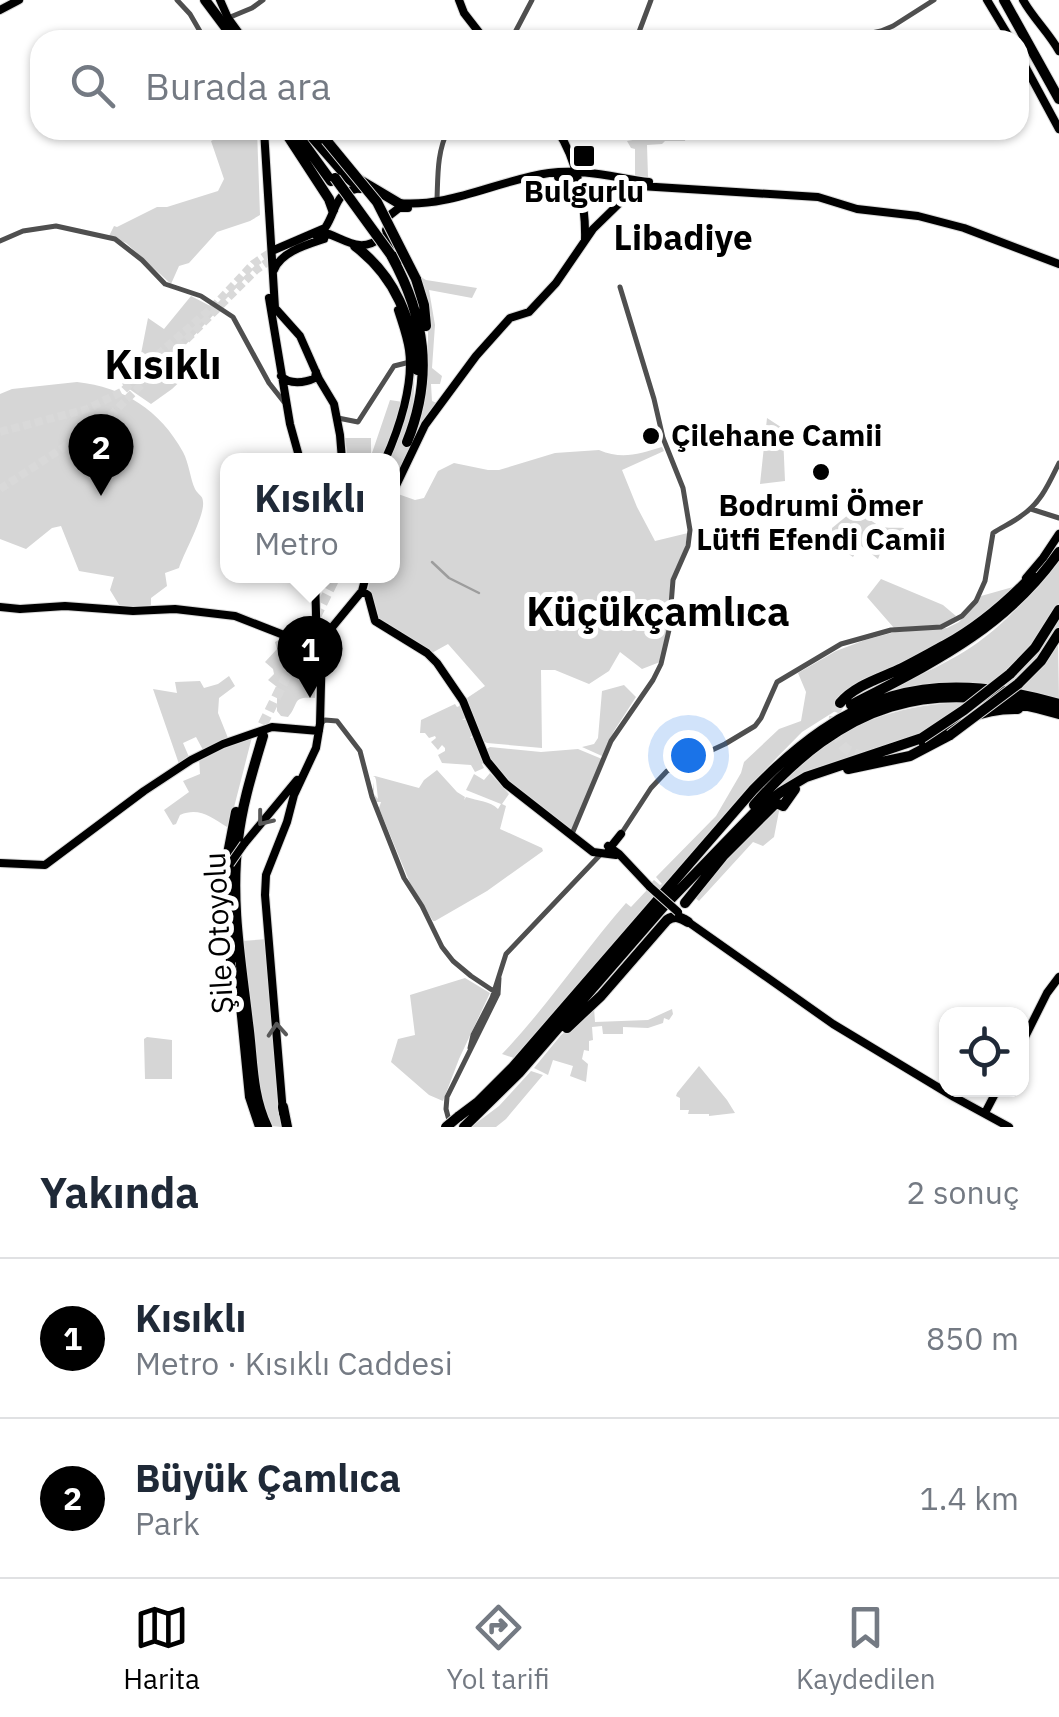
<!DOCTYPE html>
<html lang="tr">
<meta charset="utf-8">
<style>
:root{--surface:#fff;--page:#f2f2f3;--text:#1f2937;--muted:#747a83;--line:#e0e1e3;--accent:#000}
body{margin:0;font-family:"IBM Plex Sans",sans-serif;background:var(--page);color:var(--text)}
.controls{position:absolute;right:30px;bottom:30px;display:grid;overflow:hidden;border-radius:20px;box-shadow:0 2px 8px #0004}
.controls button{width:90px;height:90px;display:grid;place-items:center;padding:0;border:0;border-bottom:2px solid var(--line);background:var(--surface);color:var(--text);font:50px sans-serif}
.you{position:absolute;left:688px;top:755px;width:35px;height:35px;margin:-25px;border:8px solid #fff;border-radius:50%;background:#1a73e8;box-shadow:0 0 0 15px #1a73e833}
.badge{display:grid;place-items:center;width:65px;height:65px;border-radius:50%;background:var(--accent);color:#fff;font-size:32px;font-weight:700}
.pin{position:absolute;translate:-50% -82px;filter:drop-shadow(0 2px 5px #0008)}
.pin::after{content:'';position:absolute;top:52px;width:35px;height:30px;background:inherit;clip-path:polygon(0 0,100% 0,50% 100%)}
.popup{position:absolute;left:220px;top:453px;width:180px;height:130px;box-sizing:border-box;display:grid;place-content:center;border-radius:20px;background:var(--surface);filter:drop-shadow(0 2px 8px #0005);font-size:32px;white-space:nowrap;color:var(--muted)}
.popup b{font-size:38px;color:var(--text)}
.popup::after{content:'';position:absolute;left:50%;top:100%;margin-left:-20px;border:20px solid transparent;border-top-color:var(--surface)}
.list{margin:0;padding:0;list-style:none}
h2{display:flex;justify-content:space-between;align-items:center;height:130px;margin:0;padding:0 40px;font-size:42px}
h2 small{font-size:32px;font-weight:400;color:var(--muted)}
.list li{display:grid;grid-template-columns:65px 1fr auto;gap:30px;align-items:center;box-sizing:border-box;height:160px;padding:0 40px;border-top:2px solid var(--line)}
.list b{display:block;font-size:38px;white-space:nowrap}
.list p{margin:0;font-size:32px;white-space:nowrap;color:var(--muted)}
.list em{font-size:32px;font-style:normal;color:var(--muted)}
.icon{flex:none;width:55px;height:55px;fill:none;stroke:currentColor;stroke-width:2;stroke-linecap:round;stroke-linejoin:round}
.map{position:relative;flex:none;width:1059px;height:1127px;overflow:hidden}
.search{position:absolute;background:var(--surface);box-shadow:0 2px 8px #0004;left:30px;right:30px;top:30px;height:110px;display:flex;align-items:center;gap:25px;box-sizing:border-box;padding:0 35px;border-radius:30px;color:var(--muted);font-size:38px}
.sheet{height:450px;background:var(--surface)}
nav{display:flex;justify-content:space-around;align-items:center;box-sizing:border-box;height:140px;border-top:2px solid var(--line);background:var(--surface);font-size:28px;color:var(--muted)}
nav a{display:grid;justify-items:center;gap:5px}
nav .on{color:var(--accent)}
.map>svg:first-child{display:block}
.green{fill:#d6d6d6}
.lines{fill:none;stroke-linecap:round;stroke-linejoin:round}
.stream{stroke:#9d9d9d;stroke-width:2.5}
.major-tunnel{stroke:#d9d9d9;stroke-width:8;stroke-dasharray:8 4;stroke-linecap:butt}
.highway-tunnel{stroke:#d9d9d9;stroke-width:10;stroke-dasharray:10 5;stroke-linecap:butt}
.major-casing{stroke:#dbdbdb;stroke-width:10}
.highway-casing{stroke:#dbdbdb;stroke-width:12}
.minor{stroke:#4f4f4f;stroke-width:5}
.major{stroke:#000;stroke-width:8}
.highway{stroke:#000;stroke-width:10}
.major-bridge-casing{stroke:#dbdbdb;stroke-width:10;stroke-linecap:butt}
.highway-bridge-casing{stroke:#dbdbdb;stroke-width:12;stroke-linecap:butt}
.major-bridge{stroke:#000;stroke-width:8}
.highway-bridge{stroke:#000;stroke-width:10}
.oneway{stroke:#595959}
.poi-dot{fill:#000;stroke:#fff;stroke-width:4}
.labels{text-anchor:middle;stroke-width:10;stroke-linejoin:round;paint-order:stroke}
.poi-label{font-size:30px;font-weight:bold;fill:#000;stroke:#fff}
.street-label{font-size:30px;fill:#000;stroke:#fff}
.quarter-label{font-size:35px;font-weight:bold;fill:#000;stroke:#fff}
.district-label{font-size:40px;font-weight:bold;fill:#000;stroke:#fff}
</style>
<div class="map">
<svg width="1059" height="1127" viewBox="0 0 1059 1127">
<rect width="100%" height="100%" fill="#fff"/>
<path class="green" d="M232,130H257L260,215L250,221L217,232L189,263L179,266L171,284L126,243L109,236L114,226L117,227L157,207H167L218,191L224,179L211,141Z
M661,130H704V134H686L685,141H665L662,144L647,145L648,177L635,176V149L631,148L627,141L650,137Z
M416,274L426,280L477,288L472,298L429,290L435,325L432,368L442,376L440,384H431L432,401L439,404L393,487L392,460H390L403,424L413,370L415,368L413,408L403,441L414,444L427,386L428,368V325Z
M191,296L218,310L177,354L187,375L172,389L151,404L122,384L131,368L138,369L148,318L164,329Z
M77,382C124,387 160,410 183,452C189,463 190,478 195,489C198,495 203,495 203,502C205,515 184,553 179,568L165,573L167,586L151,598V608H121L110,590L114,577L79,571L61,526L52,528L26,549L0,539V394L12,389Z
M390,400L403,402L384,460L370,458L369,460H348L345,438H371V456Z
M767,418L790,433L783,435L785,481L760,484Z
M662,447L664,451L622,470L637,507L655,541L688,533L683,556L672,580L670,613L660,662L642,669L620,652L609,671L589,684L555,670H541L542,748L487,743L481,740L466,702L468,701L467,698L485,686L448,644L430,654L375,617L371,591L368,589L371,576H392L393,509L398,494L415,500L424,498L438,471L454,463L488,470H499L555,453L599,450C622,460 639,454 662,447Z
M865,505L874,510L868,518C883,531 888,527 904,528L900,536H887L878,559L860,545L853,557L825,538L832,535V528L848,515L864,512Z
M1059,557V603L1049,621L1059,616V628L1049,644L1058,640L1059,700C1019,689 978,678 936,684C913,686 889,694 867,700C906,680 951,664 985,637C1015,614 1037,587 1059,557Z
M881,579L943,605L956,616L942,625L894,628L867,597Z
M1013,587C965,634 905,664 848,698L983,629L851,701L802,732L748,787L514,1058L502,1054C547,1007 583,952 626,903L631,907L647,890L651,892L650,884L654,880L660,885L662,884L656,877L716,816L741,773L744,762L779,729L801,721L806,692L798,673L836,651L865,640L895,632L947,628L959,622L981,596Z
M284,637L307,650L314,651L315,698C291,696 300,703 288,717L281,716L277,711V687L268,680L274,674L273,669L265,662L277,649L275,642Z
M229,676L235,686L219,698L218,713L228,738L203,750L196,737L183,743L189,757L179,764L153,689L177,693L175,682L200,681L204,688L218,684Z
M624,685L636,697L614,731L602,756L582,747L594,744L598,738L602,691Z
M947,703H969L918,736L848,760L761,804C819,741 860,712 947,703Z
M455,704L457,707L462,705L468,716L462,720L469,719L473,734L470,738L475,737L485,761L482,764L484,768L475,772L471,765L442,763L438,755L445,751V748L442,745L438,750L431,742L436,738L435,736L429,738L425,733H420L421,720Z
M252,737L230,823L227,827C211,817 199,807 180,815L176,824L173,825L164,810L189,792L183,781L200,774L199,758L221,747Z
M490,747L541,752L578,749L602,759L571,832C538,807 505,787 485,750Z
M437,770L457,792L465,797L464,800L466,797C478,801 490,801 498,809L501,804L466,790L474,774L484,780L490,773L509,794L502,804L506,806L500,829L542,848L543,851L487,891L435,921H433L410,883L379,808L381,802H376L373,790L374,782V794L378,799L376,780L375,777H373L375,776L419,788L424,780Z
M780,806L774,837L763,846L753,842L699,901L694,897L711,873Z
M268,939L281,1127L271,1126L258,1087L241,941Z
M465,978L490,993L459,1059L443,1101L429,1095L391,1062L398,1039L415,1035L410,995Z
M594,1008L595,1022L648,1020L672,1009L673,1014L669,1020L664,1018L663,1023L648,1028L623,1027V1034H603L602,1026L592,1027L593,1040L589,1041V1051L584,1050L582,1059L588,1064L586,1082L570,1076L573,1066L553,1060L548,1075L534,1068L561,1035Z
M147,1037L172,1040V1079H145L144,1039Z
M699,1066L727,1100L735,1113L709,1116V1114H688L689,1110H680V1098L676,1096L677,1093Z
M531,1071L543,1075L506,1119L496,1127H471L499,1106Z"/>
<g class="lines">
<path class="stream" d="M432,562L449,578L479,593"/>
<path class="major-tunnel" d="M0,432L87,409L123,391L162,351L215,305L253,264L274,250
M0,489L107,419L256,270L276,256"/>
<path class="highway-tunnel" d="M392,471L407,442
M840,703C833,714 832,722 836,734C846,762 877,758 901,753
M256,738L336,576"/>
<g class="major-casing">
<path id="major" d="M220,0L228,18L244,40
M459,0L464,13L485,40
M987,0L1011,40
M1023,0C1033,18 1049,33 1059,51
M0,10L19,0
M1019,55L1059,129
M264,130L275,308L300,336L319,379L334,404L340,435L342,460
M557,130C577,159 586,205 585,240
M558,177H568L578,185
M398,203C450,208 498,180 549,173C583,168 616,178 649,182
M390,215L399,208H408
M317,237L329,234C349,242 362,253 382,237
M274,250L325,228C338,209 333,191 362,188
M274,270C281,252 306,245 324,239
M269,298L290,424L300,460
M281,376C289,385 305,383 315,378L316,372
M385,460C399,429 414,384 409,350C407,336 402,323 398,310
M392,494L425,425L476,356L510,318L529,312L556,283L593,229L634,189L640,186L818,197L857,209L918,216L964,228L1059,264
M315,576L317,651
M1026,578L1043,558L1059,534
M362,591L368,595L375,621L427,653L437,663L463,701L487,761L506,784L593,852L616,855
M0,607L20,609L65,606L133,611L175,609L235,616L317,648
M244,844L297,780
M608,846L619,854L650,887
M609,849L621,834
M0,863L45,865L144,791L191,760L223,744L272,727L319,731
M684,919L833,1024L954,1097L1009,1127
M224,925L218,884L227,867
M230,958L240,1006L249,1097L259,1127
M1022,1043L1047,993L1059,977
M986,1111L997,1090
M283,1113L265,895L266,875L287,822L294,795L316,748L320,724L322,645L329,631L362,591L366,576"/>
</g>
<g class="highway-casing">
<path id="highway" d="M205,0L235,40
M1004,0L1059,99
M284,130L329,199L333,210
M294,130L331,181
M306,130L349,179L360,188
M317,130L326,140
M358,179L400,204
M387,230L400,259
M355,246C396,277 412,320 417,370
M391,255C425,317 434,375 407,442
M416,279L424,305L426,326
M1010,674L1035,648L1059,610
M1018,684L1041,661L1059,633
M840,703C855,685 881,678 902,668C916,661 930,653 945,645C978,627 1006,603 1032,576
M851,705C932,663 1005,629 1059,552
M263,736C253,770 242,804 238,840C230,901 241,962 248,1023C253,1059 251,1093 267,1127
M924,744C956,723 979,708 1018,709
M848,769L910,756L950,735
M776,803L783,806L795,789
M754,805C845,703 926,675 1059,714
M227,859L236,812
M230,864C219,888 229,904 231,929
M685,903L723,856L775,804
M226,923L231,960
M567,1028L601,996L667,920C675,915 680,917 688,922
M283,1107L287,1127
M458,1117L478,1102L513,1067L753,790C847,693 927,666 1059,704
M464,1127L519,1073L664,906L756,811L781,792L806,777L922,738"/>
</g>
<path class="minor" d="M177,0L190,14L205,40
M228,18L252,8L263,0
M511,40L532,0
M636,40L651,0
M661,40L697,35L722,40
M791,40L831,34H867L881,31L893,26L934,0
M440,200L437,199C438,175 437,152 448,130
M0,241L23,231L56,226L115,239L142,260L165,284L201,296L233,317L269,383L284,402
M338,418L358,422L394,366L410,362
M1031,509L1059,518
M320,724L325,720L337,721L360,751L372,797L404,878L422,906L442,947L453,961L471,976L498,994
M572,834L611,741L653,680L661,664L669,630L673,580L688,546L690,530L683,488L663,438L654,399L620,287
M621,834L651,788L667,771L725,744L755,726L761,718L777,682L841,644L891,630L941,627L962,616L976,601L985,581L993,533C1002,527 1012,523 1021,516C1041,503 1049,483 1059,463
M470,1048L473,1035L492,998L506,954L601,854
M450,1124L446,1109L447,1097L498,994L499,978"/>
<use href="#major" class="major"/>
<use href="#highway" class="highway"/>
<g class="major-bridge-casing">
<path id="major-bridge" d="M230,864L244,844
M650,887L678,912"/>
</g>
<g class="highway-bridge-casing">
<path id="highway-bridge" d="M326,140L377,202L416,279
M335,178L391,255
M950,735L1018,684
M922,738L964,710L1010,674
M446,1127L458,1117"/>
</g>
<use href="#major-bridge" class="major-bridge"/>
<use href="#highway-bridge" class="highway-bridge"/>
</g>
<defs><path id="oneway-chevron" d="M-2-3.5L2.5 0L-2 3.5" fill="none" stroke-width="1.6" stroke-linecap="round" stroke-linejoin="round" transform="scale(2.5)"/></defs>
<g class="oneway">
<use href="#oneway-chevron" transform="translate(264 819) rotate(128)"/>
<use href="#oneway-chevron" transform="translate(277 1030) rotate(-94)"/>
</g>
<g class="poi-dot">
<rect x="572" y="144" width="24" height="24" rx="5"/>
<circle cx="651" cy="436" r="10"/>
<circle cx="821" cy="472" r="10"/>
</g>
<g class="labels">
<g class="poi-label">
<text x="584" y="202">Bulgurlu</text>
<text x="671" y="446" text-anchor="start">Çilehane Camii</text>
<text x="821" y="516">Bodrumi Ömer<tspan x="821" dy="34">Lütfi Efendi Camii</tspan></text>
</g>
<g class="street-label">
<text transform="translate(219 933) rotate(-93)" y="10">Şile Otoyolu</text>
</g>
<g class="quarter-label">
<text x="683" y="250">Libadiye</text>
</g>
<g class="district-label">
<text x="163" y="379">Kısıklı</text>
<text x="658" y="626">Küçükçamlıca</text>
</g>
</g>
</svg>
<div class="controls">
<button><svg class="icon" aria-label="locate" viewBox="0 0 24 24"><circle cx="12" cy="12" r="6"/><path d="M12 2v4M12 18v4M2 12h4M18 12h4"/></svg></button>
</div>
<div class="you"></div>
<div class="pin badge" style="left:310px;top:698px">1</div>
<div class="popup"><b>Kısıklı</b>Metro</div>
<div class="pin badge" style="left:101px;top:496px">2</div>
<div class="search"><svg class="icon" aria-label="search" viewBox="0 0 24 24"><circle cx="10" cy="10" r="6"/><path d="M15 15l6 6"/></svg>Burada ara</div>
</div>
<section class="sheet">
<h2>Yakında<small>2 sonuç</small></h2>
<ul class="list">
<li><span class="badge">1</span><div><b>Kısıklı</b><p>Metro · Kısıklı Caddesi</p></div><em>850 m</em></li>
<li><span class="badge">2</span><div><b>Büyük Çamlıca</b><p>Park</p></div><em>1.4 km</em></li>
</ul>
</section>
<nav>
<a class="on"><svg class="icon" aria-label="map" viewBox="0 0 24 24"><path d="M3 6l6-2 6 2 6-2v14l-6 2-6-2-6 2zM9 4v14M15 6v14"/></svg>Harita</a>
<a><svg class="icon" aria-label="directions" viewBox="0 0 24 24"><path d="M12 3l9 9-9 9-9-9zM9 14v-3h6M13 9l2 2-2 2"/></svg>Yol tarifi</a>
<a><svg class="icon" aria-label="saved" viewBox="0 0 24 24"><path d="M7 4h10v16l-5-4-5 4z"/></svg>Kaydedilen</a>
</nav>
